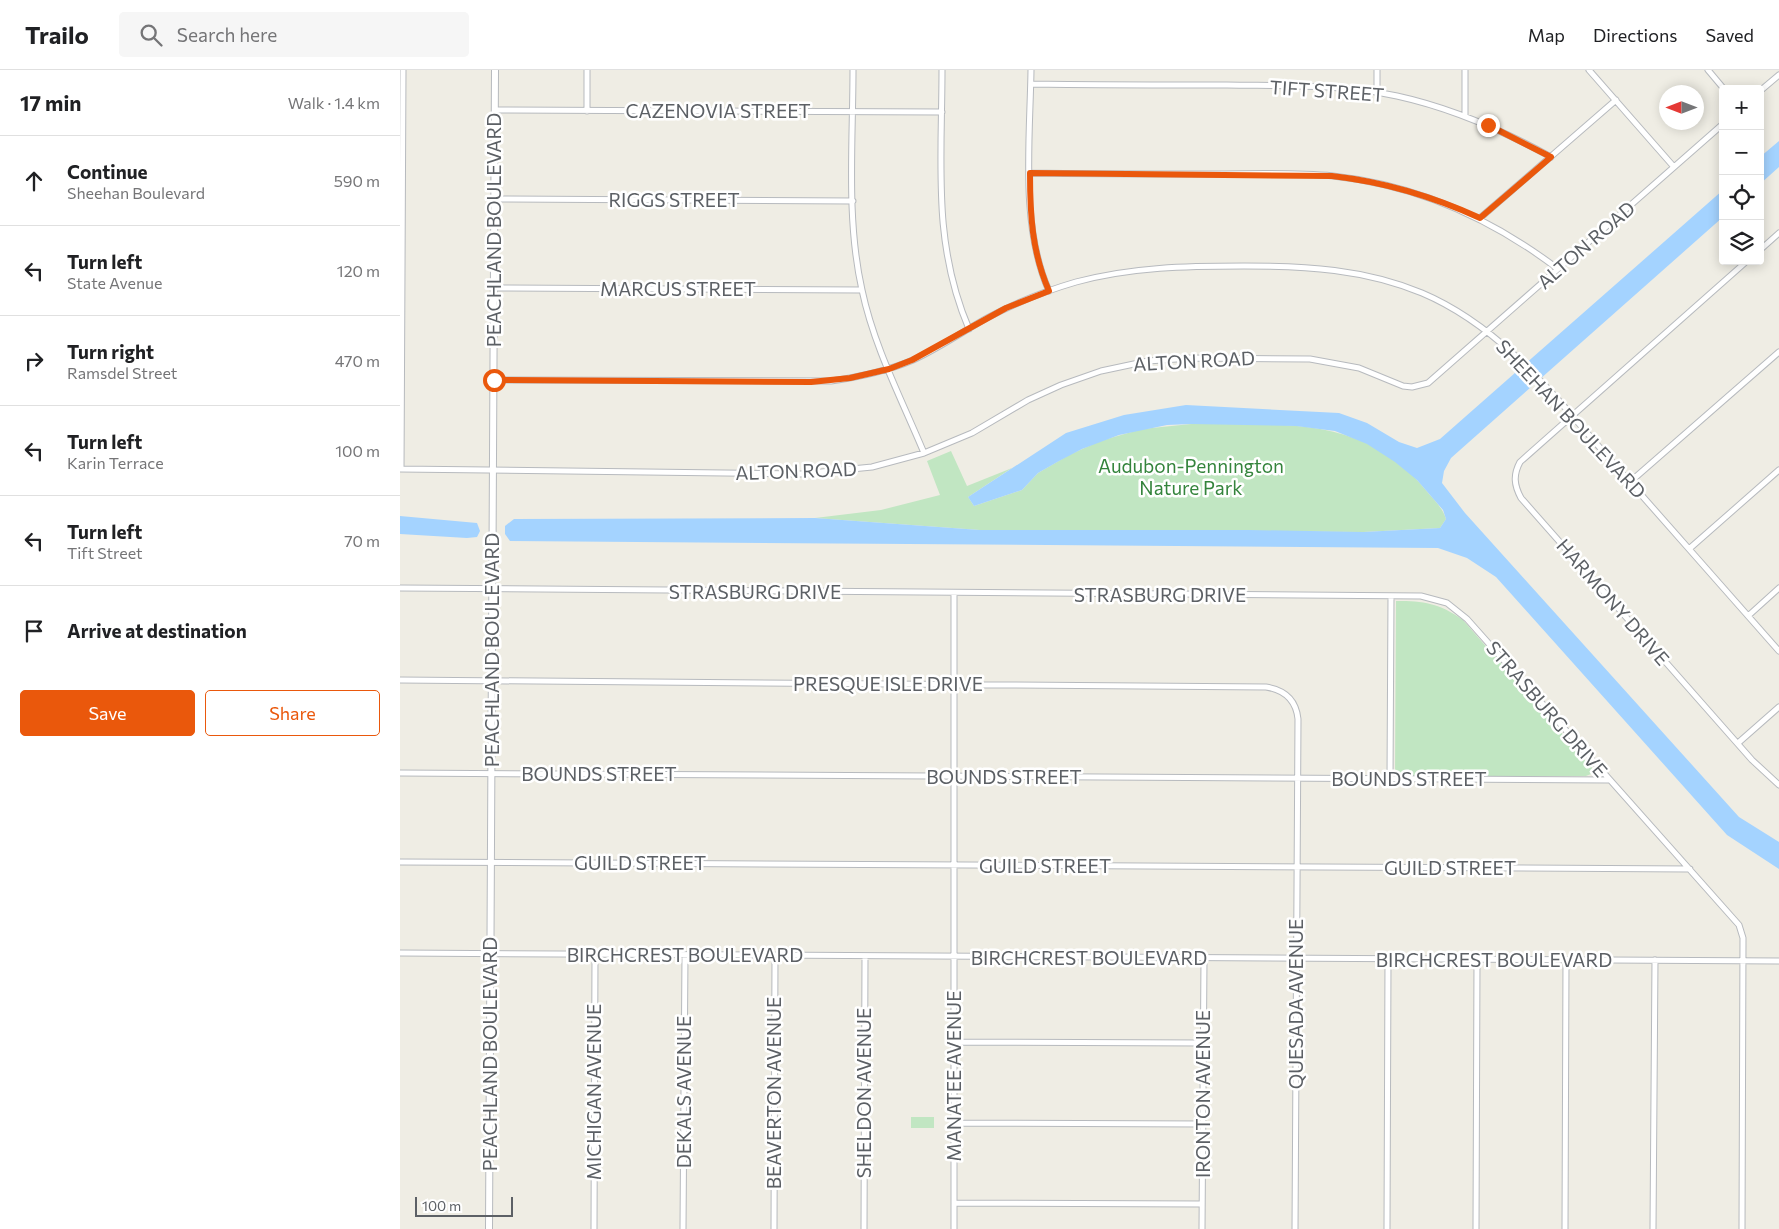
<!DOCTYPE html>
<meta charset="utf-8">
<style>
:root{--surface:#fff;--page:#f6f6f6;--text:#202124;--muted:#757577;--line:#e0e0e0;--accent:#ea580c}
body{margin:0;font-family:Commissioner,sans-serif;background:var(--page);color:var(--text)}
.controls{position:absolute;right:15px;top:15px;display:grid;overflow:hidden;border-radius:5px;box-shadow:0 2px 12px #0003}
.controls button{width:45px;height:45px;display:grid;place-items:center;padding:0;border:0;border-bottom:1px solid var(--line);background:var(--surface);color:var(--text);font:25px sans-serif}
.compass{position:absolute;left:1259px;top:15px;width:45px;height:45px;border-radius:50%;background:var(--surface);box-shadow:0 2px 12px #0003;rotate:270deg}
.scale{position:absolute;left:15px;bottom:12px;width:98px;box-sizing:border-box;padding-left:5px;border:2px solid #5c6065;border-top:0;font-size:14px;line-height:18px;white-space:nowrap;color:#5c6065;-webkit-text-stroke:4px #fff;paint-order:stroke}
.stop{position:absolute;width:15px;height:15px;margin:-11px;border:4px solid #ea580c;border-radius:50%;background:#fff}
.stop.end{background:#ea580c;border-color:#fff;box-shadow:0 1px 5px #0008}
.list{margin:0;padding:0;list-style:none}
h2{display:flex;justify-content:space-between;align-items:center;height:65px;margin:0;padding:0 20px;font-size:21px}
h2 small{font-size:16px;font-weight:400;color:var(--muted)}
.list li{display:grid;grid-template-columns:32px 1fr auto;gap:15px;align-items:center;box-sizing:border-box;height:90px;padding:0 20px;border-top:1px solid var(--line)}
.list b{display:block;font-size:19px;white-space:nowrap}
.list p{margin:0;font-size:16px;white-space:nowrap;color:var(--muted)}
.list em{font-size:16px;font-style:normal;color:var(--muted)}
.actions{display:flex;gap:10px;padding:15px 20px}
.actions a{flex:1;padding:11px 0;border:1px solid var(--accent);border-radius:5px;text-align:center;font-size:18px;color:var(--accent)}
.actions .main{background:var(--accent);color:#fff}
.icon{flex:none;width:28px;height:28px;fill:none;stroke:currentColor;stroke-width:2;stroke-linecap:round;stroke-linejoin:round}
.map{position:relative;flex:none;width:1379px;height:1159px;overflow:hidden}
header{display:flex;align-items:center;gap:30px;box-sizing:border-box;height:70px;padding:0 25px;background:var(--surface);border-bottom:1px solid var(--line)}
header strong{font-size:24px}
nav{display:flex;gap:28px;margin-inline-start:auto;font-size:18px}
.search{width:350px;height:45px;background:var(--page);display:flex;align-items:center;gap:12px;box-sizing:border-box;padding:0 18px;border-radius:5px;color:var(--muted);font-size:19px}
main{display:flex}
aside{flex:1;background:var(--surface)}
.map>svg:first-child{display:block}
.green{fill:#c1e6c2}
.water{fill:#a4d3ff}
.lines{fill:none;stroke-linecap:round;stroke-linejoin:round}
.minor-casing{stroke:#b7babe;stroke-width:7}
.tertiary-casing{stroke:#b7babe;stroke-width:8}
.minor{stroke:#fff;stroke-width:5}
.tertiary{stroke:#fff;stroke-width:6}
.route{stroke:#ea580c;stroke-width:6}
.labels{text-anchor:middle;stroke-width:5;stroke-linejoin:round;paint-order:stroke}
.street-label{font-size:19px;fill:#5c6065;stroke:#fff}
.park-label{font-size:19px;fill:#34843c;stroke:#fff}
</style>
<header>
<strong>Trailo</strong>
<div class="search"><svg class="icon" aria-label="search" viewBox="0 0 24 24"><circle cx="10" cy="10" r="6"/><path d="M15 15l6 6"/></svg>Search here</div>
<nav><a>Map</a><a>Directions</a><a>Saved</a></nav>
</header>
<main>
<aside>
<h2>17 min<small>Walk · 1.4 km</small></h2>
<ul class="list">
<li><svg class="icon" aria-label="ahead" viewBox="0 0 24 24"><path d="M12 20V5M6 11l6-6 6 6"/></svg><div><b>Continue</b><p>Sheehan Boulevard</p></div><em>590 m</em></li>
<li><svg class="icon" aria-label="left" viewBox="0 0 24 24"><path d="M17 20v-9H6M10 6l-5 5 5 5"/></svg><div><b>Turn left</b><p>State Avenue</p></div><em>120 m</em></li>
<li><svg class="icon" aria-label="right" viewBox="0 0 24 24"><path d="M7 20v-9h11M14 6l5 5-5 5"/></svg><div><b>Turn right</b><p>Ramsdel Street</p></div><em>470 m</em></li>
<li><svg class="icon" aria-label="left" viewBox="0 0 24 24"><path d="M17 20v-9H6M10 6l-5 5 5 5"/></svg><div><b>Turn left</b><p>Karin Terrace</p></div><em>100 m</em></li>
<li><svg class="icon" aria-label="left" viewBox="0 0 24 24"><path d="M17 20v-9H6M10 6l-5 5 5 5"/></svg><div><b>Turn left</b><p>Tift Street</p></div><em>70 m</em></li>
<li><svg class="icon" aria-label="arrive" viewBox="0 0 24 24"><path d="M6 21V4h12l-3 4 3 4H6"/></svg><div><b>Arrive at destination</b></div></li>
</ul>
<div class="actions"><a class="main">Save</a><a>Share</a></div>
</aside>
<div class="map">
<svg width="1379" height="1159" viewBox="0 0 1379 1159">
<rect width="100%" height="100%" fill="#efede4"/>
<path class="green" d="M791,354C876,355 964,344 1024,418C1032,428 1042,436 1046,449L1040,458L963,462L580,460L415,448L481,440L540,425L527,391L551,381L567,416L612,398L568,427L574,436L622,420L638,403L669,385L700,371L742,359Z
M996,531C1024,531 1039,533 1063,550L1193,699L1191,704L1186,706H995Z
M511,1047H534V1058H511Z"/>
<path class="water" d="M1379,71V97L1360,114V87Z
M1323,120V147L1051,388L1044,401L1042,413L1065,443L1339,747L1379,772V799L1327,765L1096,507L1067,488L1038,478L110,471L105,464V456L114,449L415,448L580,460H849L963,462L1040,458L1046,449L1043,440L1017,410L995,392L967,374L935,361L896,356L791,354L767,355L719,365L682,379L659,391L638,403L622,420L574,436L568,427L666,363L724,345L786,335L939,343L967,353L999,372L1017,378L1040,369Z
M0,446L77,453L80,461L77,467L67,468L0,464Z"/>
<g class="lines">
<g class="minor-casing">
<path id="minor" d="M453,0C453,72 446,149 462,220C474,277 502,330 524,383
M542,0C542,91 532,173 569,259
M631,0C630,70 620,156 649,221
M1189,0L1274,97
M1308,0L1324,19
M631,14C696,15 762,15 827,15C884,16 941,14 997,26C1052,38 1102,60 1151,87
M1360,21L1379,5
M977,23V0
M95,40L542,42
M187,41V0
M1065,46V0
M630,103C691,104 752,104 812,104C852,104 893,102 933,106C1017,115 1091,148 1158,199
M94,129L453,131
M1080,148L1216,30
M1360,180L1379,163
M1347,191L1120,392C1113,405 1114,415 1121,428L1352,690L1379,715
M94,218L462,220
M94,310L431,311C459,307 487,301 513,290C539,278 562,262 587,248C615,233 645,221 676,212C732,197 787,196 844,196C906,196 964,199 1022,223C1107,259 1162,336 1222,403C1274,462 1327,522 1379,581
M0,399L401,404L472,397L524,383L572,363L628,330L661,315L701,301L748,291L791,288L910,289L959,298L1003,316L1012,317L1028,313L1323,54
M1,399L3,0
M1230,412L1379,282
M1289,479L1379,400
M0,518L1021,526L1047,533L1067,549L1339,855L1343,868L1342,1159
M1348,546L1379,518
M0,610L866,617C885,620 896,630 898,649L895,1159
M1338,673L1379,637
M0,703L1209,710
M990,709L991,526
M0,792L1290,799
M0,883L1379,891
M555,972L803,973
M554,1053L803,1054
M554,1133L802,1134
M194,1159L195,885
M283,1159L285,885
M374,1159L375,886
M464,1159L465,887
M554,1159V523
M802,1159L804,889
M987,1159L988,890
M1076,1159L1077,890
M1165,1159L1166,890
M1253,1159L1255,890"/>
</g>
<g class="tertiary-casing">
<path id="tertiary" d="M89,1159L95,0"/>
</g>
<use href="#minor" class="minor"/>
<use href="#tertiary" class="tertiary"/>
</g>
<g class="lines">
<path class="route" d="M94,310L411,312L450,308L489,299L512,290L606,238L649,221C632,182 630,145 630,103L932,106C985,112 1032,126 1080,148L1151,87L1088,55"/>
</g>
<g class="labels">
<g class="street-label">
<text transform="translate(927 21) rotate(4)" y="7">TIFT STREET</text>
<text x="318" y="48">CAZENOVIA STREET</text>
<text x="274" y="137">RIGGS STREET</text>
<text transform="translate(94 160) rotate(-90)" y="7">PEACHLAND BOULEVARD</text>
<text transform="translate(1186 175) rotate(-41)" y="7">ALTON ROAD</text>
<text x="278" y="226">MARCUS STREET</text>
<text transform="translate(794 291) rotate(-3)" y="7">ALTON ROAD</text>
<text transform="translate(1171 349) rotate(47)" y="7">SHEEHAN BOULEVARD</text>
<text transform="translate(396 401) rotate(-2)" y="7">ALTON ROAD</text>
<text x="355" y="529">STRASBURG DRIVE</text>
<text x="760" y="532">STRASBURG DRIVE</text>
<text transform="translate(1213 532) rotate(49)" y="7">HARMONY DRIVE</text>
<text transform="translate(92 580) rotate(-90)" y="7">PEACHLAND BOULEVARD</text>
<text x="488" y="621">PRESQUE ISLE DRIVE</text>
<text transform="translate(1147 639) rotate(49)" y="7">STRASBURG DRIVE</text>
<text x="199" y="711">BOUNDS STREET</text>
<text x="604" y="714">BOUNDS STREET</text>
<text x="1009" y="716">BOUNDS STREET</text>
<text x="240" y="800">GUILD STREET</text>
<text x="645" y="803">GUILD STREET</text>
<text x="1050" y="805">GUILD STREET</text>
<text x="285" y="892">BIRCHCREST BOULEVARD</text>
<text x="689" y="895">BIRCHCREST BOULEVARD</text>
<text x="1094" y="897">BIRCHCREST BOULEVARD</text>
<text transform="translate(896 934) rotate(-90)" y="7">QUESADA AVENUE</text>
<text transform="translate(90 984) rotate(-90)" y="7">PEACHLAND BOULEVARD</text>
<text transform="translate(554 1006) rotate(-90)" y="7">MANATEE AVENUE</text>
<text transform="translate(194 1022) rotate(-90)" y="7">MICHIGAN AVENUE</text>
<text transform="translate(284 1022) rotate(-90)" y="7">DEKALS AVENUE</text>
<text transform="translate(374 1023) rotate(-90)" y="7">BEAVERTON AVENUE</text>
<text transform="translate(464 1023) rotate(-90)" y="7">SHELDON AVENUE</text>
<text transform="translate(803 1024) rotate(-90)" y="7">IRONTON AVENUE</text>
</g>
<g class="park-label">
<text x="791" y="403">Audubon-Pennington<tspan x="791" dy="22">Nature Park</tspan></text>
</g>
</g>
</svg>
<div class="controls">
<button>+</button>
<button>−</button>
<button><svg class="icon" aria-label="locate" viewBox="0 0 24 24"><circle cx="12" cy="12" r="6"/><path d="M12 2v4M12 18v4M2 12h4M18 12h4"/></svg></button>
<button><svg class="icon" aria-label="layers" viewBox="0 0 24 24"><path d="M12 4l9 5-9 5-9-5zM3 14l9 5 9-5"/></svg></button>
</div>
<svg class="compass" viewBox="-18 -18 36 36"><path d="M0-13l5 13h-10z" fill="#e53935"/><path d="M0 13l5-13h-10z" fill="#757577"/></svg>
<div class="scale">100 m</div>
<div class="stop" style="left:94px;top:310px"></div>
<div class="stop end" style="left:1088px;top:55px"></div>
</div>
</main>
